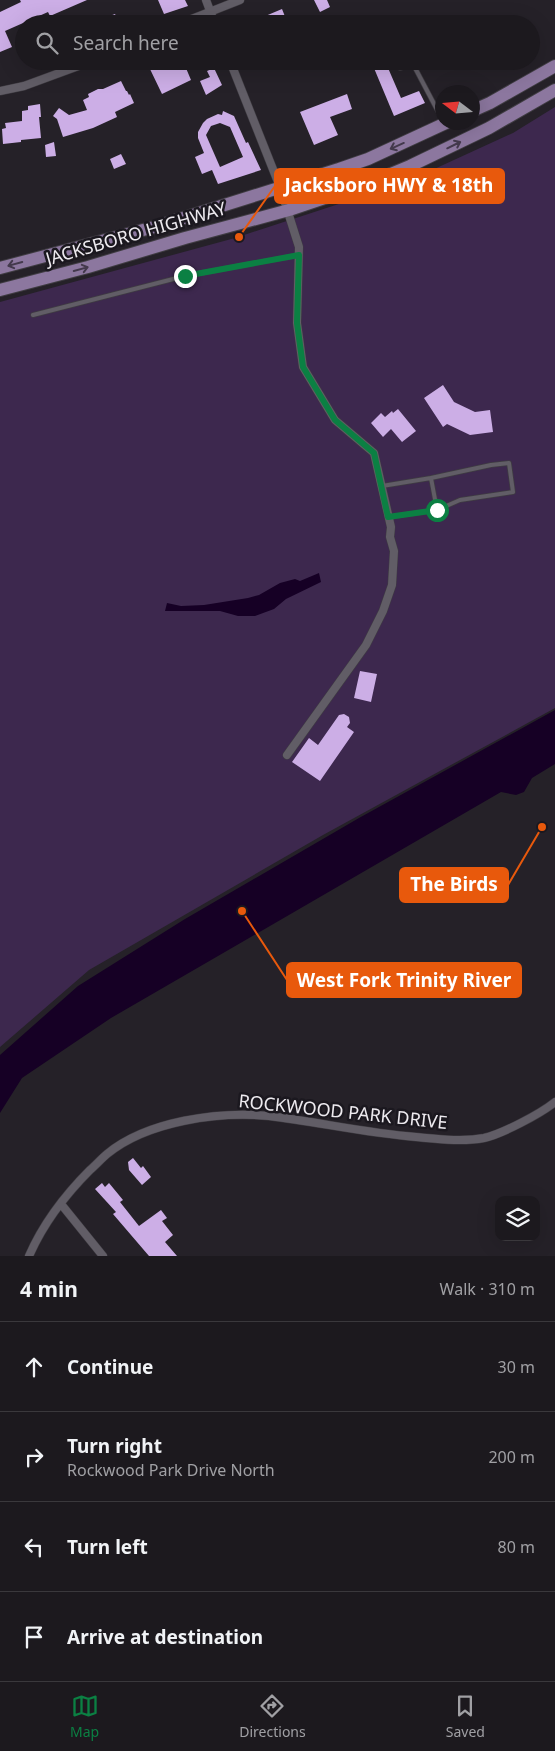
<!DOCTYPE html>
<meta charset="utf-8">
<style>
:root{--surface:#1c191e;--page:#252227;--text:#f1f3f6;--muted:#a0a0a4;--line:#3a383c;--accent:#0b8043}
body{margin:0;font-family:"Noto Sans",sans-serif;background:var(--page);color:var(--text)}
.controls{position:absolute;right:15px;bottom:15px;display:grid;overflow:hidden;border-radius:10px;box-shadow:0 5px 20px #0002}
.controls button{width:45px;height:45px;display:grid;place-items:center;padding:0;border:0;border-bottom:1px solid var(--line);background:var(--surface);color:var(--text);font:25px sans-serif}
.compass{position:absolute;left:435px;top:85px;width:45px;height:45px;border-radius:50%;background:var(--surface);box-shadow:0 5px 20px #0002;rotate:286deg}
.stop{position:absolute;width:15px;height:15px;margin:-11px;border:4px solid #0b8043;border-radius:50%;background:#fff}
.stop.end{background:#0b8043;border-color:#fff;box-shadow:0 1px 5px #0008}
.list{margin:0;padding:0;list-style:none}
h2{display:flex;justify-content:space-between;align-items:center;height:65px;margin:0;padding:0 20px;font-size:21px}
h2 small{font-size:16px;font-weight:400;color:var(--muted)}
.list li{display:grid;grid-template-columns:32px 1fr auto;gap:15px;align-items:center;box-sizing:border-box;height:90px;padding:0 20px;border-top:1px solid var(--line)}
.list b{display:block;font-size:19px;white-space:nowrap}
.list p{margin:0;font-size:16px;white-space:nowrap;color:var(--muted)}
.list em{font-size:16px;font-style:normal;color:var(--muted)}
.icon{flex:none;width:28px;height:28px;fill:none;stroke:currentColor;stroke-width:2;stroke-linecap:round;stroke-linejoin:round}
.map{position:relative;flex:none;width:555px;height:1256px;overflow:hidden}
.search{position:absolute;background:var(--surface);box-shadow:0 5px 20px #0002;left:15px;right:15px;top:15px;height:55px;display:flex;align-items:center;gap:12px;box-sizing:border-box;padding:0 18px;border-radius:28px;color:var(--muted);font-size:19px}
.sheet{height:425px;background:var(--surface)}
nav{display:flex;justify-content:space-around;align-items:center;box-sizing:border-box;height:70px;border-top:1px solid var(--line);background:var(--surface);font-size:14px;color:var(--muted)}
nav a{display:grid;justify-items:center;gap:2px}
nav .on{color:var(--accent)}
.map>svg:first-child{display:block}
.green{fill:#3d284e}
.water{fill:#160025}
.building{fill:#ccaee6;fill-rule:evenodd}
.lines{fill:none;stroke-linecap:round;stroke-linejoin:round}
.lane-casing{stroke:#3f3c42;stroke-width:5.5}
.street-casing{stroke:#3f3c42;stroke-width:9}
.primary-casing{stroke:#3f3c42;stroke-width:14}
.lane{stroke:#615d66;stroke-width:4}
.street{stroke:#615d66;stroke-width:8}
.primary{stroke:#8c779f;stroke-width:12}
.oneway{stroke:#43394c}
.route{stroke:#0b8043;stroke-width:6}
.labels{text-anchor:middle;stroke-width:5;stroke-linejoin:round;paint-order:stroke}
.street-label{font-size:18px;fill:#edeaef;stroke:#1b181f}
.leader{fill:none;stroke:#e8590c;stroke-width:2}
.callout-dot{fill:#e8590c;stroke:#1b181f;stroke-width:2}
.callout{fill:#e8590c;stroke:#e8590c;stroke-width:2}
.callout-label{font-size:19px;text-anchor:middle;font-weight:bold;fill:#fff}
</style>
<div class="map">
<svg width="555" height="1256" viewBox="0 0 555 1256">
<rect width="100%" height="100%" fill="#252128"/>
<path class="green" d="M555,107V708L323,835L89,970L0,1047V302L235,238L406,182L513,133Z"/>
<path class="water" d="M319,573L321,582L286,599L274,609L255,616H238L220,611H165L167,603L181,606L204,605L248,598L259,595L280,583L295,579L300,581Z
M555,710V764L532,778L524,792L516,795L501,792L111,1018L22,1078L0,1113V1055L78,986L185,919L359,818Z"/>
<path class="building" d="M20,0H87L50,16L48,12L5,31L12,47L0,52V12L21,2Z
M158,0H185L188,6L164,14Z
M314,0H327L330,7L320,12Z
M282,9L288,24H249L263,17Z
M115,14L120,24H91V23Z
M161,61H183L191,80L162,94L149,67Z
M371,61H385L401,98L419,91L425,103L394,116Z
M214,68L222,85L206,95L200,81L210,77L207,71Z
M121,81L126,91H127L129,95L130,94L134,103L115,112L117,117L93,128L63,137L57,119L53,116L59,108L69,115L87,110L83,100L89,97L88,94L98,89H103Z
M347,94L352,109L330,117L338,135L314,145L300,112Z
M40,104L41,117H39L41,138L21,140V142L3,144L2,129L6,128L5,123L22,121V111L28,110V106Z
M223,111L234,116L246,143L248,142L261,170L218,184L212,170L202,174L195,157L204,153L198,138V132L203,123L207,119L218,114L222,115ZM220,123L230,127L243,157L220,167L206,135L211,126Z
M54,142L56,156L46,157L45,145Z
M121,154L126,164L114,169L110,159Z
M443,385L454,402L475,412L490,410L493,432L470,435L447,424L443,427L424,398Z
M398,409L416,431L402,442L391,429L383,437L371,423L381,413L385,417L392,411L393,413Z
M360,671L377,674L371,702L354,698Z
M344,714L349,717L350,723L347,727L354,732L320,781L292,762L309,738L318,745L339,715Z
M133,1158L141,1168L143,1166L151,1177L142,1185L129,1170L128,1162Z
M102,1183L105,1187L109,1183L123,1200L120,1202L139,1226L161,1210L167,1218L162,1221L173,1235L165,1242L177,1256H149L113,1214L116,1212L95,1189Z"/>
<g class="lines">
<g class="lane-casing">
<path id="lane" d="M400,68L413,64L442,119
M33,315L185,276L299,255
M431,478L491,465L509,463L513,492L460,500L437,510
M382,486L431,478L437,510L389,517"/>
</g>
<g class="street-casing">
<path id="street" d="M206,0L215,24
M179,24L240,0
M230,61L280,187L299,247L297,323L303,367L335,420L374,453L391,527L390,537L394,551L392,585L383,611L366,645L287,755
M0,91L24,86L92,61
M61,1204L103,1256
M29,1256C43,1224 65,1195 90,1170C96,1165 101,1159 107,1154C147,1121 219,1111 269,1116C318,1122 366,1133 416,1137C438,1139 462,1142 484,1138C502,1134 540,1114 555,1102"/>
</g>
<g class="primary-casing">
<path id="primary" d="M472,111L490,103L555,66
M0,268L158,226L339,169L368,159L448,122
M0,290L88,267L185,238L289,210L369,183L410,166L489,128L555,90"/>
</g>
<use href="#lane" class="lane"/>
<use href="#street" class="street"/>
<use href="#primary" class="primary"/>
</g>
<defs><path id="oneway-shaft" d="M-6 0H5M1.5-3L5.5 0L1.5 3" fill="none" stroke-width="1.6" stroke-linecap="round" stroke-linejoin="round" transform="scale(1.25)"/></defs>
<g class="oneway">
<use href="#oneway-shaft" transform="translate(454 145) rotate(-26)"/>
<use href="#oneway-shaft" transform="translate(397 146) rotate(156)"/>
<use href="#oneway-shaft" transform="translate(15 264) rotate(165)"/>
<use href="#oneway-shaft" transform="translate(81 269) rotate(-15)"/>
</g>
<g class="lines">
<path class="route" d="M185,276L299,255L297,323L303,367L335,420L374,453L388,517L437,510"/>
</g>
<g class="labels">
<g class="street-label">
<text transform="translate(136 234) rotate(-16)" y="6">JACKSBORO HIGHWAY</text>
<text transform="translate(343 1112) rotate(6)" y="6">ROCKWOOD PARK DRIVE</text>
</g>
</g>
<path class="leader" d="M239 237L275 186M542 827L508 885M242 911L287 980"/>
<g class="callout-dot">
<circle cx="239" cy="237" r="5"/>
<circle cx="542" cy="827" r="5"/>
<circle cx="242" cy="911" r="5"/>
</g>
<g class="callout">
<rect x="275" y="169" width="229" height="34" rx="5"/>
<rect x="400" y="868" width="108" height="34" rx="5"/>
<rect x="287" y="963" width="234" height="34" rx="5"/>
</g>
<g class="callout-label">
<text x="389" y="192">Jacksboro HWY &amp; 18th</text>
<text x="454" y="891">The Birds</text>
<text x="404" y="987">West Fork Trinity River</text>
</g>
</svg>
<div class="controls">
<button><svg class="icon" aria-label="layers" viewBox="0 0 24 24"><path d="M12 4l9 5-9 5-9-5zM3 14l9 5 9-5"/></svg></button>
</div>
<svg class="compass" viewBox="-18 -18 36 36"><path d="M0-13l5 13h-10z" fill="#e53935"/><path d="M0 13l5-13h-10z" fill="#a0a0a4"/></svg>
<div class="stop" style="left:437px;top:510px"></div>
<div class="stop end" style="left:185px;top:276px"></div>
<div class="search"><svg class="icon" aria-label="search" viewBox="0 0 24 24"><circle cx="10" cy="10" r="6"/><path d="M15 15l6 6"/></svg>Search here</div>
</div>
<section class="sheet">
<h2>4 min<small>Walk · 310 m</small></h2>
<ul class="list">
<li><svg class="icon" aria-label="ahead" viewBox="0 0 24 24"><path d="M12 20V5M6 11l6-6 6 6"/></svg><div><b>Continue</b></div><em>30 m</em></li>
<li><svg class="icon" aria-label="right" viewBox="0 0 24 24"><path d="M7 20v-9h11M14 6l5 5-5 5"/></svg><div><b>Turn right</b><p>Rockwood Park Drive North</p></div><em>200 m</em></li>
<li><svg class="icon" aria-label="left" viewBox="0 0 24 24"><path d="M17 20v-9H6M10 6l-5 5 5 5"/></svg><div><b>Turn left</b></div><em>80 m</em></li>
<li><svg class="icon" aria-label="arrive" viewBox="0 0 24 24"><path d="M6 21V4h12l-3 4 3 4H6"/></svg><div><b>Arrive at destination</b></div></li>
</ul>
</section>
<nav>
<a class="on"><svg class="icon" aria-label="map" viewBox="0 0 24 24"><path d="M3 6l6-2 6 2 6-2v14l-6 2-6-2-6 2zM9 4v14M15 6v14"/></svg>Map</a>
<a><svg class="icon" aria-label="directions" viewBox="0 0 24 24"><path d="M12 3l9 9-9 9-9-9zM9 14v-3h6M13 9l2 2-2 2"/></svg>Directions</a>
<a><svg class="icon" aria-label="saved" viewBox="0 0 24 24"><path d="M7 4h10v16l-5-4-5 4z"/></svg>Saved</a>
</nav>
